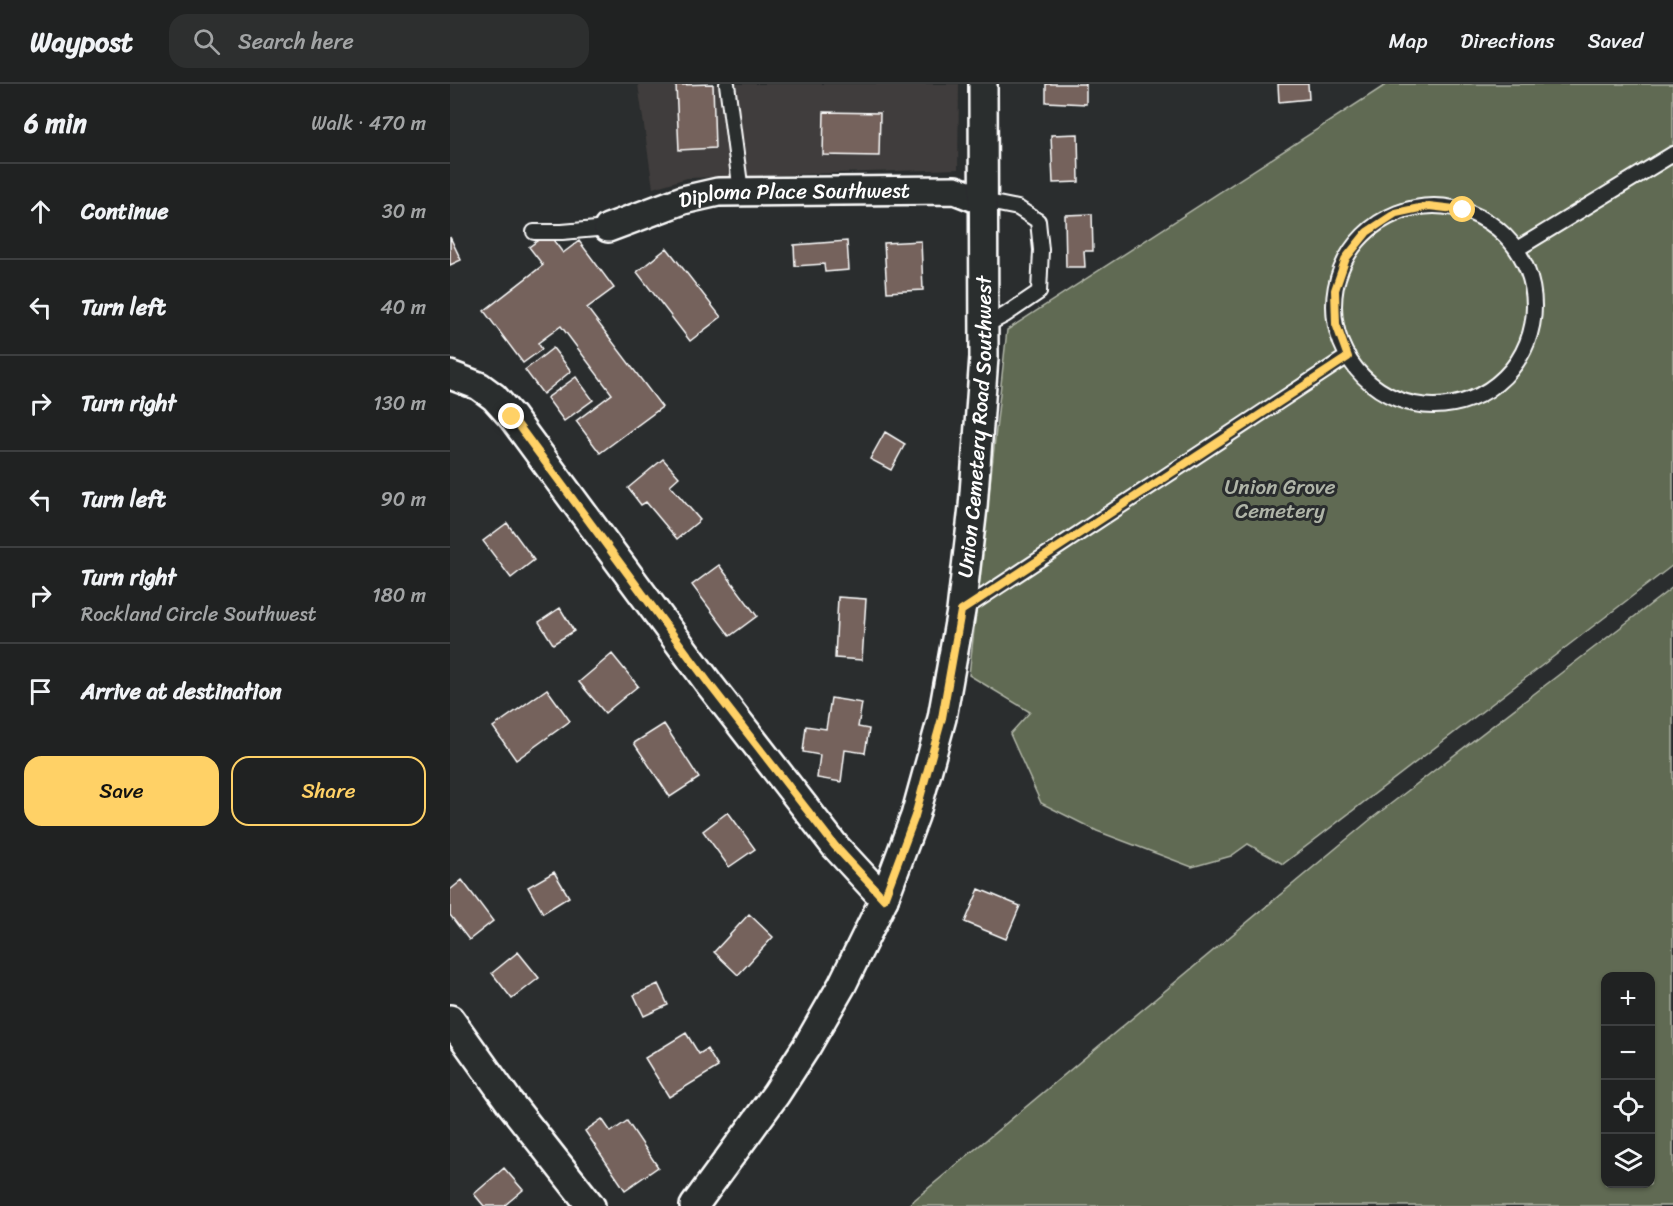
<!DOCTYPE html>
<meta charset="utf-8">
<style>
:root{--surface:#202222;--page:#2d2f2f;--text:#f1f3f6;--muted:#a2a4a5;--line:#3d3f40;--accent:#ffd166}
body{margin:0;font-family:Sriracha,sans-serif;background:var(--page);color:var(--text)}
.controls{position:absolute;right:18px;bottom:18px;display:grid;overflow:hidden;border-radius:12px;box-shadow:0 2px 4px #0004}
.controls button{width:54px;height:54px;display:grid;place-items:center;padding:0;border:0;border-bottom:2px solid var(--line);background:var(--surface);color:var(--text);font:30px sans-serif}
.stop{position:absolute;width:18px;height:18px;margin:-14px;border:4px solid #ffd166;border-radius:50%;background:#fff}
.stop.end{background:#ffd166;border-color:#fff;box-shadow:0 2px 6px #0008}
.list{margin:0;padding:0;list-style:none}
h2{display:flex;justify-content:space-between;align-items:center;height:78px;margin:0;padding:0 24px;font-size:26px}
h2 small{font-size:20px;font-weight:400;color:var(--muted)}
.list li{display:grid;grid-template-columns:39px 1fr auto;gap:18px;align-items:center;box-sizing:border-box;height:96px;padding:0 24px;border-top:2px solid var(--line)}
.list b{display:block;font-size:22px;white-space:nowrap}
.list p{margin:0;font-size:20px;white-space:nowrap;color:var(--muted)}
.list em{font-size:20px;font-style:normal;color:var(--muted)}
.actions{display:flex;gap:12px;padding:18px 24px}
.actions a{flex:1;padding:14px 0;border:2px solid var(--accent);border-radius:18px;text-align:center;font-size:21px;color:var(--accent)}
.actions .main{background:var(--accent);color:#111}
.icon{flex:none;width:33px;height:33px;fill:none;stroke:currentColor;stroke-width:2;stroke-linecap:round;stroke-linejoin:round}
.map{position:relative;flex:none;width:1223px;height:1122px;overflow:hidden}
header{display:flex;align-items:center;gap:36px;box-sizing:border-box;height:84px;padding:0 30px;background:var(--surface);border-bottom:2px solid var(--line)}
header strong{font-size:28px}
nav{display:flex;gap:33px;margin-inline-start:auto;font-size:21px}
.search{width:420px;height:54px;background:var(--page);display:flex;align-items:center;gap:15px;box-sizing:border-box;padding:0 21px;border-radius:18px;color:var(--muted);font-size:22px}
main{display:flex}
aside{flex:1;background:var(--surface)}
.map>svg:first-child{display:block}
.built{fill:#403d3c}
.green{fill:#616b52;stroke:#b0b5a8;stroke-width:1.5;fill-rule:evenodd}
.building{fill:#74625c;stroke:#fff;stroke-width:1.5}
.lines{fill:none;stroke-linecap:round;stroke-linejoin:round}
.lane-casing{stroke:#fff;stroke-width:18}
.street-casing{stroke:#fff;stroke-width:32}
.lane{stroke:#2a2d2e;stroke-width:14}
.street{stroke:#2a2d2e;stroke-width:27}
.route{stroke:#ffd166;stroke-width:8}
.labels{text-anchor:middle;stroke-width:6;stroke-linejoin:round;paint-order:stroke}
.street-label{font-size:21px;fill:#fff;stroke:#2a2d2e}
.park-label{font-size:21px;fill:#b0b5a8;stroke:#2a2d2e}
</style>
<header>
<strong>Waypost</strong>
<div class="search"><svg class="icon" aria-label="search" viewBox="0 0 24 24"><circle cx="10" cy="10" r="6"/><path d="M15 15l6 6"/></svg>Search here</div>
<nav><a>Map</a><a>Directions</a><a>Saved</a></nav>
</header>
<main>
<aside>
<h2>6 min<small>Walk · 470 m</small></h2>
<ul class="list">
<li><svg class="icon" aria-label="ahead" viewBox="0 0 24 24"><path d="M12 20V5M6 11l6-6 6 6"/></svg><div><b>Continue</b></div><em>30 m</em></li>
<li><svg class="icon" aria-label="left" viewBox="0 0 24 24"><path d="M17 20v-9H6M10 6l-5 5 5 5"/></svg><div><b>Turn left</b></div><em>40 m</em></li>
<li><svg class="icon" aria-label="right" viewBox="0 0 24 24"><path d="M7 20v-9h11M14 6l5 5-5 5"/></svg><div><b>Turn right</b></div><em>130 m</em></li>
<li><svg class="icon" aria-label="left" viewBox="0 0 24 24"><path d="M17 20v-9H6M10 6l-5 5 5 5"/></svg><div><b>Turn left</b></div><em>90 m</em></li>
<li><svg class="icon" aria-label="right" viewBox="0 0 24 24"><path d="M7 20v-9h11M14 6l5 5-5 5"/></svg><div><b>Turn right</b><p>Rockland Circle Southwest</p></div><em>180 m</em></li>
<li><svg class="icon" aria-label="arrive" viewBox="0 0 24 24"><path d="M6 21V4h12l-3 4 3 4H6"/></svg><div><b>Arrive at destination</b></div></li>
</ul>
<div class="actions"><a class="main">Save</a><a>Share</a></div>
</aside>
<div class="map">
<svg width="1223" height="1122" viewBox="0 0 1223 1122">
<rect width="100%" height="100%" fill="#2a2d2e"/>
<filter id="ink" filterUnits="userSpaceOnUse"><feTurbulence type="fractalNoise" baseFrequency=".0167" numOctaves="2"/><feDisplacementMap in="SourceGraphic" scale="12" xChannelSelector="R" yChannelSelector="G"/><feConvolveMatrix kernelMatrix="1 2 1 2 8 2 1 2 1" color-interpolation-filters="sRGB"/></filter>
<g filter="url(#ink)">
<path class="built" d="M188,0H509L508,85L237,94L203,104Z"/>
<path class="green" d="M937,0H1223V481L833,780L798,760L781,772L742,783L647,747L591,719L560,650L580,628L519,591L557,246Z
M1223,503V1122H457L921,735ZM1156,892H1200V1100H1156Z"/>
<path class="building" d="M263,0L265,64L229,66L226,1Z
M596,0H636V20L596,18Z
M828,0H858L859,15L829,18Z
M374,28L430,29L429,72L373,71Z
M628,50L629,98L603,99L601,51Z
M642,130L643,167H634L635,183H616L615,131Z
M98,149L113,169L129,157L164,204L137,224L212,323L150,369L126,337L162,310L111,242L88,259L92,265L73,279L34,227L93,181L79,163Z
M0,153L11,176L0,181Z
M397,157L399,186L375,188L374,180L345,182L344,161Z
M471,157L473,206L437,208L434,159Z
M217,164L271,233L240,257L187,188Z
M103,264L121,287L93,310L75,286Z
M126,293L143,316L114,337L97,314Z
M435,348L455,360L441,386L420,375Z
M213,375L229,393L220,401L250,436L227,455L196,418L191,421L178,404Z
M57,439L84,476L61,494L33,457Z
M269,481L307,532L280,552L242,501Z
M388,513L416,515L412,576L385,574Z
M110,524L124,547L103,560L89,538Z
M162,570L188,602L155,629L129,598Z
M97,605L120,637L66,676L43,643Z
M381,614L412,619L408,643L419,645L415,669L395,666L391,698L367,694L370,671L353,668L356,642L376,645Z
M214,640L249,694L220,713L184,659Z
M278,728L305,765L279,783L253,747Z
M104,788L119,813L93,829L78,803Z
M12,796L43,837L19,856L0,831V806Z
M529,805L570,822L556,855L515,838Z
M299,830L323,853L288,891L264,868Z
M68,868L89,894L62,915L42,889Z
M208,900L218,921L194,932L184,911Z
M236,949L249,970L257,965L268,983L219,1013L195,974Z
M152,1035L161,1048L177,1037L208,1083L175,1106L135,1047Z
M54,1084L73,1106L55,1121L56,1122H34L24,1110Z"/>
<g class="lines">
<g class="lane-casing">
<path id="lane" d="M277,0L291,108
M533,117L568,124L588,137L591,166L589,208L555,231L534,242
M884 222a100 100 0 1 1 200 0a100 100 0 1 1-200 0Z
M84,148H112L158,144
M1067,165L1223,70
M511,527L898,272"/>
</g>
<g class="street-casing">
<g id="street">
<path id="s1" d="M158,144L233,116L268,108L505,106L533,117"/>
<path d="M0,291L29,302L44,313L62,333L260,601L385,762L434,815"/>
<path d="M0,935L60,1019L141,1122"/>
<path id="s2" d="M244,1122L326,1010L357,962L392,901L434,815L465,732L492,634L511,527L523,423L534,273L533,0"/>
</g>
</g>
<use href="#lane" class="lane"/>
<use href="#street" class="street"/>
</g>
</g>
<g class="lines" filter="url(#ink)">
<path class="route" d="M62,333L260,601L385,762L434,815L465,732L492,634L511,527L898,273L886,240L885,206L896,174L917,148L946,129L979,122L1013,126"/>
</g>
<g class="labels">
<g class="street-label">
<text dy="7" stroke="none"><textPath href="#s1" startOffset="192">Diploma Place Southwest</textPath></text>
<text dy="7" stroke="none"><textPath href="#s2" startOffset="846">Union Cemetery Road Southwest</textPath></text>
</g>
<g class="park-label">
<text x="830" y="410">Union Grove<tspan x="830" dy="24">Cemetery</tspan></text>
</g>
</g>
</svg>
<div class="controls">
<button>+</button>
<button>−</button>
<button><svg class="icon" aria-label="locate" viewBox="0 0 24 24"><circle cx="12" cy="12" r="6"/><path d="M12 2v4M12 18v4M2 12h4M18 12h4"/></svg></button>
<button><svg class="icon" aria-label="layers" viewBox="0 0 24 24"><path d="M12 4l9 5-9 5-9-5zM3 14l9 5 9-5"/></svg></button>
</div>
<div class="stop" style="left:1013px;top:126px"></div>
<div class="stop end" style="left:62px;top:333px"></div>
</div>
</main>
